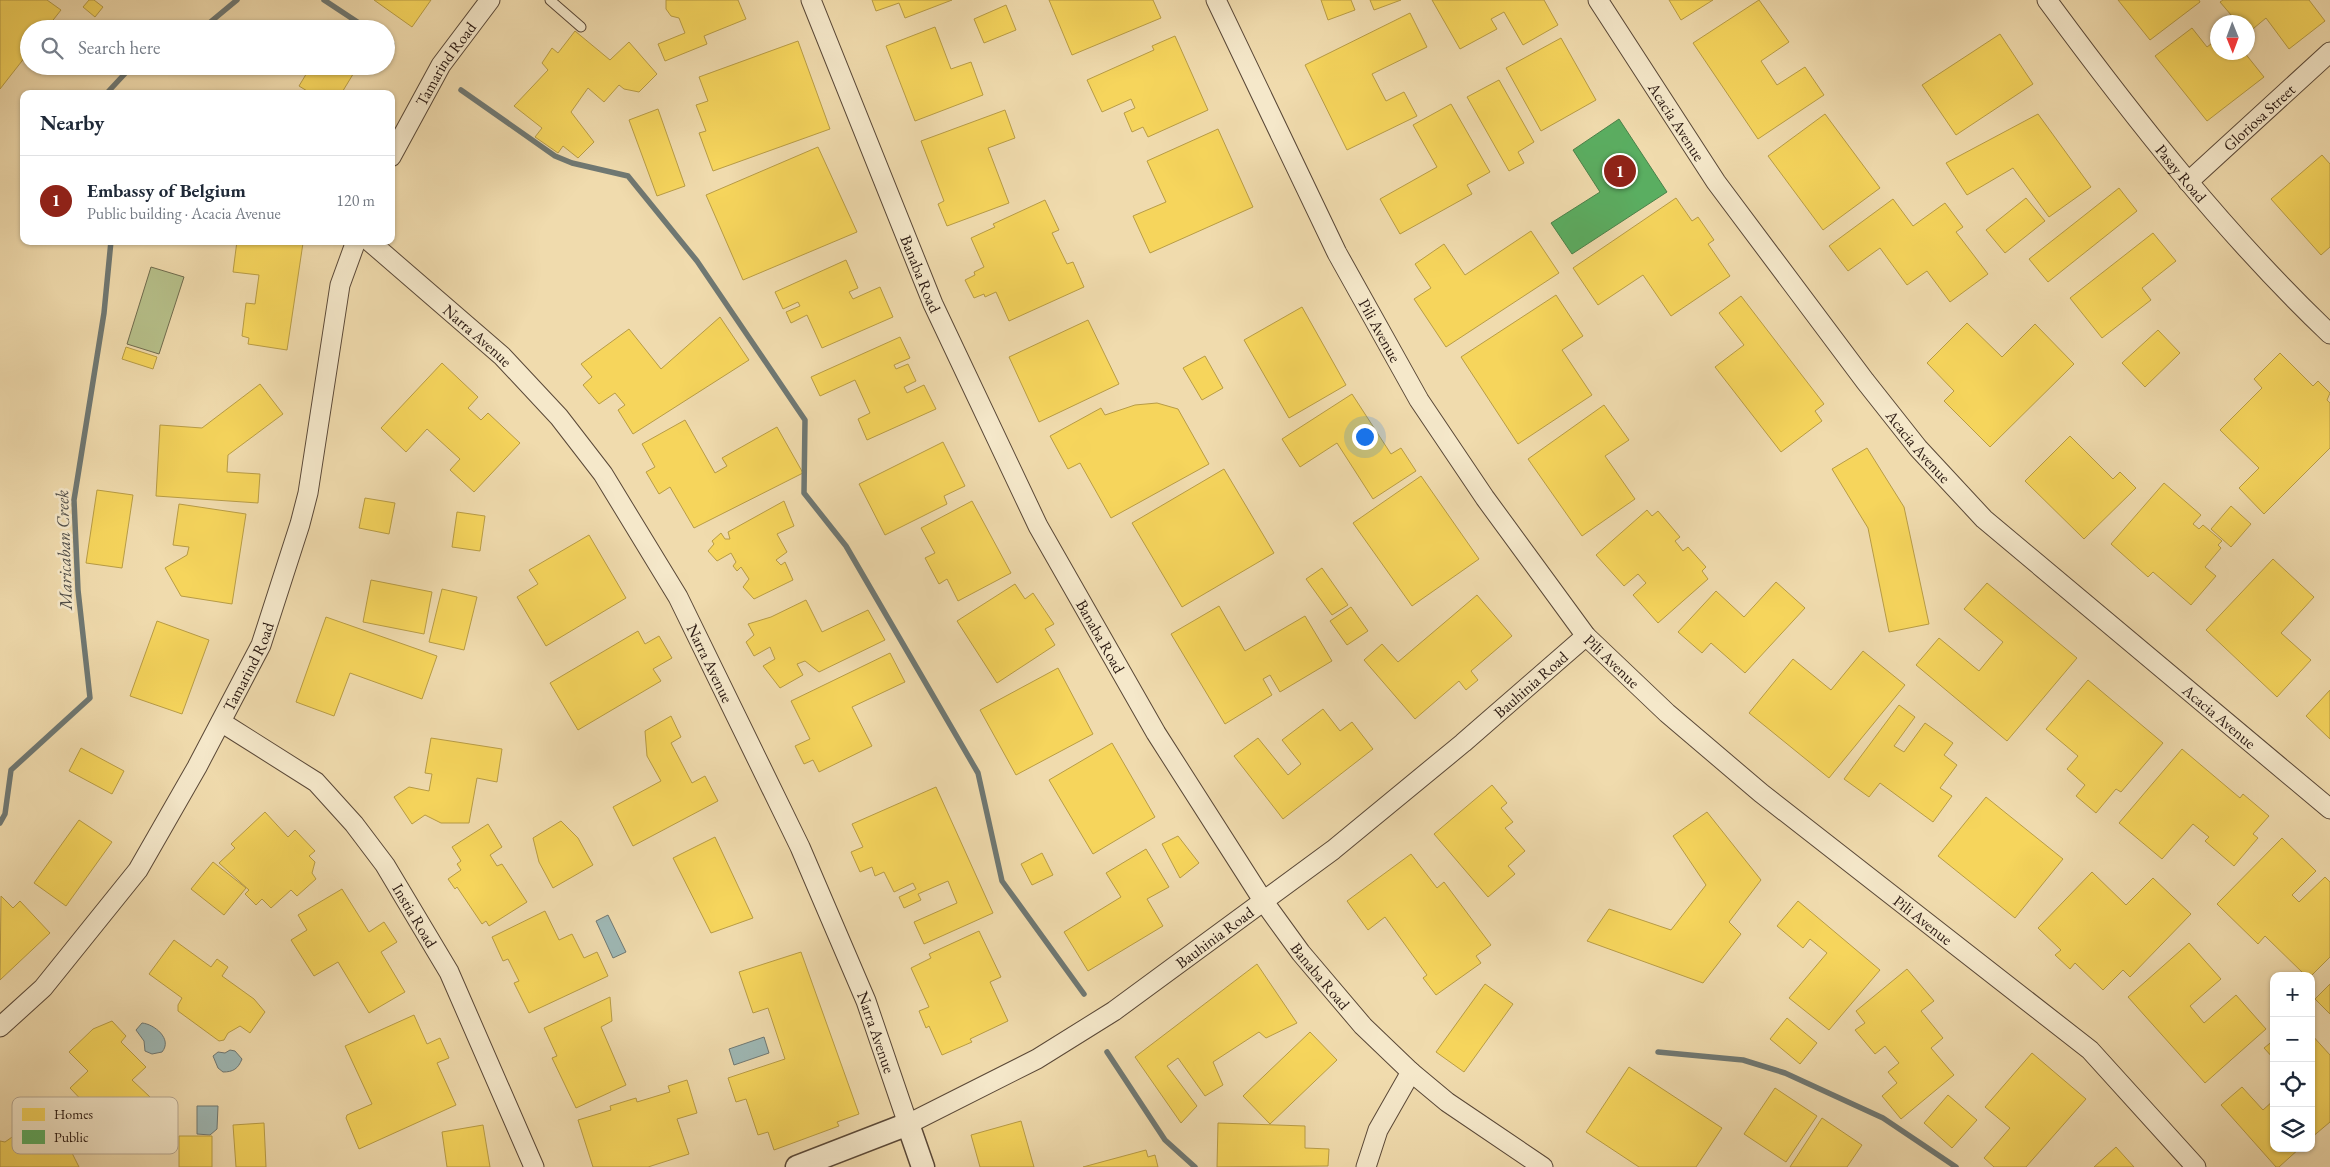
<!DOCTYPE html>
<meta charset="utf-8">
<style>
:root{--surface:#fff;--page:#f2f2f3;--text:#1f2937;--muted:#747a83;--line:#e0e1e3;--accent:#8f2418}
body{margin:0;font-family:"EB Garamond",serif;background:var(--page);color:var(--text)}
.controls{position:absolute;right:15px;bottom:15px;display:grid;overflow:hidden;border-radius:10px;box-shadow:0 1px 4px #0004}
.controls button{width:45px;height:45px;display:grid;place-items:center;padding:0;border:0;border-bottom:1px solid var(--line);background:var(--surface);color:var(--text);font:25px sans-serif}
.compass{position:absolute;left:2210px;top:15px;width:45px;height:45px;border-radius:50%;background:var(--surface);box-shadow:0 1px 4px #0004;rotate:179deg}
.you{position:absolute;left:1364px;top:436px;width:18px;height:18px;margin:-12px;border:4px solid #fff;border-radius:50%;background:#1a73e8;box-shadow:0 0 0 8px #1a73e833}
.badge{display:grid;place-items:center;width:32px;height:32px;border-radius:50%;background:var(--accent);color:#fff;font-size:16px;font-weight:700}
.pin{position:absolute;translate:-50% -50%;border:2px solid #fff;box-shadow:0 1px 5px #0006}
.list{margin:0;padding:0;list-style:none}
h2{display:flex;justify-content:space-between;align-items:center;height:65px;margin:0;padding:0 20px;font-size:21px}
h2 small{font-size:16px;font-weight:400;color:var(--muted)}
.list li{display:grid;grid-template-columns:32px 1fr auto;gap:15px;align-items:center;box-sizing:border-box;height:90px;padding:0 20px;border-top:1px solid var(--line)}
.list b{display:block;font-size:19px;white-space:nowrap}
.list p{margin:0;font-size:16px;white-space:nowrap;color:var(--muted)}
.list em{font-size:16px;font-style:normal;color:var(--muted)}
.icon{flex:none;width:28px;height:28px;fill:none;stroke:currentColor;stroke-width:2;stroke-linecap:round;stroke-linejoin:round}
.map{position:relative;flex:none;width:2330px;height:1167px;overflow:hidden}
.search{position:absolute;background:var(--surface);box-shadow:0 1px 4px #0004;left:20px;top:20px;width:375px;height:55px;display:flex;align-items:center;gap:12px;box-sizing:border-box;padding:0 18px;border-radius:28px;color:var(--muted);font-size:19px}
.panel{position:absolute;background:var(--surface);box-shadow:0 1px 4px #0004;left:20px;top:90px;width:375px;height:155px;border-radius:10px}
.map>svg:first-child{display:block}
.green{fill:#b7c18b;stroke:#706c4e}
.water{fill:#9eb8b5;stroke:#6f7873}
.homes{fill:#f6d55c;stroke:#b89c45}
.public{fill:#5aae61;stroke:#4b8149}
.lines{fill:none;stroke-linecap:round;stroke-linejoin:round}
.stream{stroke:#6f7873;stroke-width:5.5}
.service-casing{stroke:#5a4837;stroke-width:11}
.minor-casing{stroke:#5a4837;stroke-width:21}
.tertiary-casing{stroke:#5a4837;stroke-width:25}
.service{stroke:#f5e8ca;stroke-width:9}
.minor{stroke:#f5e8ca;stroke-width:19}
.tertiary{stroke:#f5e8ca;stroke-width:22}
.labels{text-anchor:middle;stroke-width:5;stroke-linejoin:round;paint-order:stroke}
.street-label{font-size:16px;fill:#281710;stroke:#f5e8ca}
.water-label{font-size:18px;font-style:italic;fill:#514f4a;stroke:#f5e8ca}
.key{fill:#f5e8ca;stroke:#b8a992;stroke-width:1}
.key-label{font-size:14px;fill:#281710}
</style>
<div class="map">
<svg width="2330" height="1167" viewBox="0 0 2330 1167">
<rect width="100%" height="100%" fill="#f0dbad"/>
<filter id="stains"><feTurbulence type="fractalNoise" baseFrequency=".004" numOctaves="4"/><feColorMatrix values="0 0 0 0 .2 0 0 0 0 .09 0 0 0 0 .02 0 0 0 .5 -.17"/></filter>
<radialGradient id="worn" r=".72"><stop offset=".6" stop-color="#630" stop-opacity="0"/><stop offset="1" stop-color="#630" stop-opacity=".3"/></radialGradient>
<path class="green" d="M151,267L184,277L159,354L127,344Z"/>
<path class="water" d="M608,915L626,952L613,958L596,921Z
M142,1023C154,1024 173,1039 162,1052L152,1054L145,1051L144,1041L136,1030Z
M764,1037L769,1053L734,1065L729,1049Z
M230,1050L235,1051L242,1059C238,1069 233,1072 223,1072L218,1068L213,1056L218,1052L225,1053Z
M197,1106H218L217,1129L210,1135L197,1134Z"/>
<path class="homes" d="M0,0H47L61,10L46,29H29V52L0,89Z
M89,0H94L103,7L95,17L83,7Z
M374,0H431L412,27Z
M666,0H738L746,19L704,36L707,44L665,61L658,44L685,33L679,18L671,16L666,9Z
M872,0H952L905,18L899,3L876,11Z
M1049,0H1153L1161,18L1072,55Z
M1321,0H1351L1355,10L1328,20Z
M1370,0H1401L1374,10Z
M1432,0H1544L1558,25L1523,45L1504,12L1491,19L1497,29L1460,49Z
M1669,0H1713L1681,20Z
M1759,0L1789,42L1761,61L1777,85L1805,67L1824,95L1758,139L1693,43Z
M2118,0H2199L2200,2L2150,40Z
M2223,0H2309L2325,21L2289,49L2266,18L2248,33V22H2237L2220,2Z
M1006,5L1016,30L984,43L974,19Z
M1410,13L1427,47L1372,74L1386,101L1404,92L1417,116L1347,150L1305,65Z
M935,27L951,69L971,62L983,95L915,121L886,46Z
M2192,28L2207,47L2215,41L2218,44V52H2233L2236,56L2244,52L2264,77L2207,121L2155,56Z
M575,31L610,60L629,42L657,74L639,92L624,89L619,85L604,102L588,88L571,112L594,142L578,158L563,146L558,153L535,137L542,128L514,106L548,70L542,63L552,48L558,53Z
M2000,34L2033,84L1956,135L1922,85Z
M1175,36L1208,110L1148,137L1143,127L1132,132L1124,113L1135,108L1131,99L1102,112L1087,80L1154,50L1152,46Z
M1561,38L1596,100L1541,131L1506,68Z
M798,41L830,129L713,171L699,133L706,131L696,105L708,101L699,77Z
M311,66H358L341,94H312L299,86Z
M1499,80L1534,142L1518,152L1524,163L1509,171L1467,97Z
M1451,104L1490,172L1467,185L1472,194L1400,234L1380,199L1437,167L1413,125Z
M658,109L685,186L657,196L629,120Z
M1005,110L1015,138L988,148L1009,203L947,226L938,204L944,201L921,141Z
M1825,114L1880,188L1823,230L1768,156Z
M2038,114L2091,187L2049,217L2013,168L1967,195L1946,163Z
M1218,129L1253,207L1150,253L1133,216L1166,202L1147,161Z
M818,147L857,232L743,280L706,195Z
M2322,155L2330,164V247L2321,255L2271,199Z
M2119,188L2137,211L2048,282L2029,259Z
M1676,198L1692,221L1698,217L1714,240L1708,244L1730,276L1671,316L1643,275L1598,305L1573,268Z
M2026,198L2045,221L2005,253L1986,230Z
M1893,199L1913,226L1945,203L1963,227L1956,232L1988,274L1950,302L1927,271L1907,285L1880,248L1848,271L1829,246Z
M1045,200L1059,230L1052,233L1067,264L1073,262L1084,287L1009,321L996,292L985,297L984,294L974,298L965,280L975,275L974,272L984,267L971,238L995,227L993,224Z
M1531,231L1559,273L1446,347L1414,299L1431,288L1415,264L1444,244L1465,275Z
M2153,233L2176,261L2142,288L2151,300L2102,338L2070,298Z
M237,241L303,243L287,350L248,344L249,338L242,336L246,303L255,304L259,275L233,272Z
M846,260L858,288L849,292L853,299L880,287L893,317L822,348L807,315L791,323L786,312L800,306L798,302L783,309L775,292Z
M1556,295L1583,336L1562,350L1592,395L1518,444L1461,357Z
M1741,296L1824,404L1815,411L1822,421L1781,452L1715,367L1744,345L1719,313Z
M1302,307L1346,385L1289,418L1244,340Z
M720,317L749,360L633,434L618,410L625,405L615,393L599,404L583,385L592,377L581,364L629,329L661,369Z
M1088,320L1119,384L1039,422L1009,357Z
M1967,323L2002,357L2035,324L2074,364L1990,447L1944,401L1954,391L1927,363Z
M2158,330L2180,353L2145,387L2122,363Z
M900,337L910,358L894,365L896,369L908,364L916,381L904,387L907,393L924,385L936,409L867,440L858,419L870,413L855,380L820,396L811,377Z
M126,347L157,357L153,369L122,359Z
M2280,353L2313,386L2318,381L2330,393L2327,400L2330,403V448L2264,514L2239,488L2259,468L2220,430L2262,388L2254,379Z
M1205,356L1223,388L1202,400L1183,368Z
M442,363L478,397L468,408L481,420L488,413L520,443L474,492L450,470L460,459L427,429L406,452L381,428Z
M260,384L283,414L228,455L227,472L260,474L258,503L156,496L160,425L202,428Z
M1352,394L1391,454L1401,448L1416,471L1373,499L1337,443L1300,467L1282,439Z
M1157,403L1178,409L1209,464L1111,518L1080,463L1068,469L1050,436L1101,408L1105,415L1135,405Z
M1604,405L1629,440L1605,456L1635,499L1582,536L1528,459Z
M685,420L715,473L727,466L722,458L777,427L803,473L694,528L670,487L659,494L646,472L655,467L642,444Z
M2070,436L2113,479L2120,472L2136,488L2084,539L2025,481Z
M943,442L965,486L944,496L947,504L885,535L859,484Z
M1867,448L1904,507L1929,624L1889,632L1868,528L1832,469Z
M1224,469L1274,553L1182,607L1132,523Z
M1421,476L1479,559L1412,606L1353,523Z
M2164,483L2201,515L2193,524L2199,529L2203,525L2222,541L2218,545L2221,548L2205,567L2216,576L2191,605L2153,572L2148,577L2111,544Z
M97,490L133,495L122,568L86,563Z
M365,498L395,503L389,534L359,528Z
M784,501L794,526L777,534L787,552L776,560L781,565L785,562L793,580L754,599L743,587L749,579L741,567L737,571L733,566L736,562L731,553L717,561L708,551L714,544L712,541L721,533L725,539H730L728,532Z
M972,501L1011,573L958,601L947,579L939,584L925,558L935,553L921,528Z
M179,504L246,514L232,604L181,596L165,568L187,555L189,547L173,545Z
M2231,506L2251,524L2231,547L2211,529Z
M1647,510L1652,516L1658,511L1680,537L1675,541L1683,551L1688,547L1706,567L1702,571L1708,579L1658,623L1633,595L1646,583L1638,574L1624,586L1596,555Z
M457,512L485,516L480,551L452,547Z
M589,535L626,598L546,646L517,597L538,584L529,570Z
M2273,559L2314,597L2281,633L2311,660L2277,697L2206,630Z
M1322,568L1348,605L1332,615L1306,579Z
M371,580L432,592L424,634L363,622Z
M1776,582L1805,608L1745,673L1711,643L1702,653L1678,632L1716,591L1744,617Z
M1987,583L2077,658L2007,741L1916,665L1939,638L1979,671L2003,642L1964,609Z
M1015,584L1025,599L1033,593L1054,624L1045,629L1055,645L997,683L957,621Z
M442,589L477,597L464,650L429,642Z
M1477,595L1512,636L1471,671L1478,680L1466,690L1459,681L1415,719L1364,660L1382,644L1398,662Z
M806,600L822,632L868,610L885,640L819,672L805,661L797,664L803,675L780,688L763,666L775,659L770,647L754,656L746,642L754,635L748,624L771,617Z
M1219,606L1245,651L1305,616L1332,661L1280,692L1270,675L1263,679L1272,695L1225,724L1171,634Z
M1351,607L1368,631L1347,645L1330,621Z
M326,617L437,656L422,699L350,673L334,716L296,702Z
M157,621L209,640L182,714L130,696Z
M638,631L645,644L659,636L672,658L653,669L661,681L578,730L550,683Z
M1863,651L1905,685L1829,778L1749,713L1793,659L1831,690Z
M890,653L905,682L852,707L872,746L819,772L813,760L804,764L795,746L810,739L791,701Z
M1058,668L1093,734L1016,775L980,710Z
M2088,680L2163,743L2121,792L2116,789L2096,813L2076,796L2085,785L2067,769L2078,756L2046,729Z
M2330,690V739L2306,716Z
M1899,705L1915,717L1894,746L1904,752L1925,723L1953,743L1944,755L1957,765L1940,788L1952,796L1933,822L1880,783L1869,797L1844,779Z
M1323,709L1340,731L1352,722L1373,749L1283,819L1234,756L1258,738L1288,775L1301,764L1282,740Z
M671,716L681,737L671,743L692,783L705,776L718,801L633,846L613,807L661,781L647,756L645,731Z
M431,738L502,749L497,782L477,778L469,823H441L425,815L412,824L394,797L409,787L429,791L432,774L425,773Z
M1112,743L1155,817L1093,854L1049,780Z
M81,748L124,771L112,794L69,771Z
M2182,749L2240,798L2243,794L2269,816L2253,834L2258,838L2234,866L2205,841L2209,837L2193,824L2162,859L2119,823Z
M1492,785L1507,803L1501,808L1513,822L1505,828L1525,851L1508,866L1515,874L1488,897L1434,834Z
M936,787L993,913L924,944L914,922L957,903L948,881L918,894L921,900L904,908L899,897L916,889L913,883L894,892L884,872L875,876L872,867L860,872L851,852L863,847L852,824Z
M1986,797L2063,859L2015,918L1938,856Z
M265,812L288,837L295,830L315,851L309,856L315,862L312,873L316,879L297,896L291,890L271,908L262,899L256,905L245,894L249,890L219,863L235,848L231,844Z
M1707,812L1761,880L1729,922L1741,934L1703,983L1587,941L1609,909L1671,930L1706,885L1673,836Z
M79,820L112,842L66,906L34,883Z
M561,821L578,838L593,865L553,888L539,862L533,838Z
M488,824L502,847L490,855L497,866L502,864L527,902L489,926L486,921L482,924L457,887L455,889L448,879L461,870L457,864L461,861L452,847Z
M1178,836L1199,863L1180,878L1162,844Z
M715,837L753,918L711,933L673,858Z
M2282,838L2316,871L2292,895L2299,902L2325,877L2330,882V957L2311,976H2306L2265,936L2258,944L2217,904Z
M1146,849L1169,887L1147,899L1163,926L1088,971L1064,932L1121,897L1106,873Z
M1042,853L1053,875L1032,885L1021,864Z
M1411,854L1437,888L1444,882L1491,945L1476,956L1481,963L1436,995L1423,978L1427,975L1385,917L1368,930L1347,901Z
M213,862L246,888L224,915L191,889Z
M2092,872L2126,905L2153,878L2191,914L2130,977L2123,970L2103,990L2075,963L2070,969L2055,955L2061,950L2038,928Z
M342,889L369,932L384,922L397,942L381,952L405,992L369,1013L338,962L314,976L291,940L307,930L298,915Z
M1,896L13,908L20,901L50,933L0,980Z
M1798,901L1880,970L1829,1030L1789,998L1827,953L1810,939L1803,948L1777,926Z
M545,911L559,940L572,934L584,958L597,952L608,976L529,1013L514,983L519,981L508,959L503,961L492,937Z
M979,931L1001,977L990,982L1008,1021L970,1039L972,1042L942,1055L929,1026L926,1028L919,1011L929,1007L911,968L931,958L929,954Z
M174,940L211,967L217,959L228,967L222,976L254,999L265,1012L250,1033L240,1026L228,1033L224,1040L219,1041L178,1011V1005L182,998L149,974Z
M2189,943L2221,979L2190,1006L2204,1023L2236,995L2266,1029L2205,1083L2128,997Z
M801,952L859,1114L837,1122L839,1126L774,1150L768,1132L758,1135L746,1099L736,1102L728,1078L785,1059L768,1008L753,1013L739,972Z
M1257,964L1297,1023L1266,1038L1259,1032L1213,1062L1223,1085L1205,1096L1178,1058L1167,1066L1197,1106L1181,1123L1135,1057Z
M1907,969L1934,1001L1921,1011L1943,1038L1931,1048L1954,1075L1901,1119L1882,1096L1897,1083L1888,1072L1899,1063L1885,1046L1875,1054L1855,1030L1865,1023L1856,1011Z
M1485,984L1513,1004L1464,1072L1436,1052Z
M2330,984V1014L2315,999Z
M610,997L612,1021L601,1027L626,1085L576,1108L552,1058L557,1056L544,1028Z
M414,1015L427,1044L440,1038L449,1058L437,1063L456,1105L359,1149L346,1118L347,1115L372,1104L345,1046Z
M1787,1018L1817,1043L1800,1064L1770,1039Z
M112,1021L126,1036L121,1042L146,1067L132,1080L150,1097L121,1125L97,1100L89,1108L70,1088L88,1071L69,1052L93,1029Z
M1310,1032L1337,1060L1270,1124L1243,1096Z
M2311,1034L2330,1055V1122L2311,1138Z
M2274,1040V1059L2264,1048Z
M2032,1053L2086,1099L2026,1167H1994L1984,1158L2010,1128L1985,1107Z
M1629,1067L1722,1128L1696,1167H1639L1586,1132Z
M687,1080L697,1113L677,1119L689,1154L648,1167H593L578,1120L611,1110L610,1106L636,1098L637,1102L670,1092L668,1086Z
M2242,1087L2263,1110L2274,1100V1148H2300L2279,1167H2276L2221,1105Z
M1775,1088L1817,1116L1786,1162L1744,1134Z
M1948,1095L1977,1120L1952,1148L1924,1123Z
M1822,1118L1862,1145L1847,1167H1790Z
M1021,1121L1034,1167H980L971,1135Z
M264,1123L266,1167H236L233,1125Z
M1218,1123L1305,1126V1148L1329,1149L1328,1166L1217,1167Z
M483,1125L490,1167H447L442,1132Z
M28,1126L53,1132L58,1140L64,1137L79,1167H0V1141L5,1142Z
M179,1136H212V1167H179Z
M2116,1147L2134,1167H2094Z
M1146,1150L1148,1157L1155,1155L1158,1167H1083Z"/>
<path class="public" d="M1619,119L1667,192L1572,254L1551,223L1600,192L1573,150Z"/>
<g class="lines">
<path class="stream" d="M324,0L368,29
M202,29L237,0
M386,40L392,44
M461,90L555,156L572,163L628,176L697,261L805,420L804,493L846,546L978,773L1002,881L1084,994
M106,94L132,66
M0,823L5,814L11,770L90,698L78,590L74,500L104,313L111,241
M1107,1052L1165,1140L1195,1167
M1658,1052L1743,1060L1785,1073L1883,1118L1956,1167"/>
<g class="service-casing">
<path id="service" d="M550,0L581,27"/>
</g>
<g class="minor-casing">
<g id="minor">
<path id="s1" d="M811,0L933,304L1038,526L1156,733L1264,902L1301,953L1363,1026L1411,1072L1447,1102L1543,1167"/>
<path id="s2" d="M1216,0L1337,253L1419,400L1485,498L1586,636L1667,713L1761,793L2090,1050L2196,1167"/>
<path id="s3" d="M1598,0L1716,182L1865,381L1918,448L1984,519L2330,809"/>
<path id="s4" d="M2047,0C2134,118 2224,233 2330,334"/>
<path id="s5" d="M391,157L441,65L490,0"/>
<path id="s6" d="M2188,182L2330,52"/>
<path id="s7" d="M369,241L502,356L559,417L603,474L678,597L800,847L866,1001L908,1124L1037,1059L1114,1011L1333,850L1463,743L1586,636"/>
<path id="s8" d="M221,722L316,782L354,824L385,865L449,972L534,1167"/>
<path id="s9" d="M0,1027L43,988L138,870L197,767L261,645L300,524L308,493L340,285L356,241"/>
<path d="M1366,1167L1378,1130L1411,1072"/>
</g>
</g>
<g class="tertiary-casing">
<path id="tertiary" d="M797,1167L908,1124L923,1167"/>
</g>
<use href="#service" class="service"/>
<use href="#minor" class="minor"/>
<use href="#tertiary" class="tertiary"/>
</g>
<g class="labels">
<g class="street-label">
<text dy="6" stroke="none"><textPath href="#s5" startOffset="108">Tamarind Road</textPath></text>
<text dy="6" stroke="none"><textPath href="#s6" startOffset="96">Gloriosa Street</textPath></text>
<text dy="6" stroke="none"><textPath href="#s3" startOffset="145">Acacia Avenue</textPath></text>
<text dy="6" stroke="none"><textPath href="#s4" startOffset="219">Pasay Road</textPath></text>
<text dy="6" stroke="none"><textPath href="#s1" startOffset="295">Banaba Road</textPath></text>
<text dy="6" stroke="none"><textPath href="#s2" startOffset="369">Pili Avenue</textPath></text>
<text dy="6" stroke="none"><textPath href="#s7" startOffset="144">Narra Avenue</textPath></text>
<text dy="6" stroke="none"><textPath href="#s3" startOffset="550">Acacia Avenue</textPath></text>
<text dy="6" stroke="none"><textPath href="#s1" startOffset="700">Banaba Road</textPath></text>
<text dy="6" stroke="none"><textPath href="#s2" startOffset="774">Pili Avenue</textPath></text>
<text dy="6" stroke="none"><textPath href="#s7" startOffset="549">Narra Avenue</textPath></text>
<text dy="6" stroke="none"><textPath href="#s9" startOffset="441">Tamarind Road</textPath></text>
<text dy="6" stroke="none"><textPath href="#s7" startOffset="1816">Bauhinia Road</textPath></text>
<text dy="6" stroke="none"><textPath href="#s3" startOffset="955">Acacia Avenue</textPath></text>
<text dy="6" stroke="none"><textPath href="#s8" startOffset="279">Instia Road</textPath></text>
<text dy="6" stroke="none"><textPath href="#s2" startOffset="1179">Pili Avenue</textPath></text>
<text dy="6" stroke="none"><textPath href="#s7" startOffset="1411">Bauhinia Road</textPath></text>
<text dy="6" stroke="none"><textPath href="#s1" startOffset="1105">Banaba Road</textPath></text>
<text dy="6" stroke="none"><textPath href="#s7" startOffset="954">Narra Avenue</textPath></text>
</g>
<g class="water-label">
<text transform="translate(64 550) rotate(-92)" y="6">Maricaban Creek</text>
</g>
</g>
<rect x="12" y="1097" width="166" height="57" rx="8" class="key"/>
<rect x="22" y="1108" width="23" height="13" fill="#f6d55c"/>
<rect x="22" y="1130" width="23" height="14" fill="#5aae61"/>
<g class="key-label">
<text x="54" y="1119">Homes</text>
<text x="54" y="1142">Public</text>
</g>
<rect width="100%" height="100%" filter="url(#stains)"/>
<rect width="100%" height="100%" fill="url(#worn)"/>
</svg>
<div class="controls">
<button>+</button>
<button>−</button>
<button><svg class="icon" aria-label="locate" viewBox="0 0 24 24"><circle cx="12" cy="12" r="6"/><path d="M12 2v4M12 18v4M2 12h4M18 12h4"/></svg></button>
<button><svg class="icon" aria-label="layers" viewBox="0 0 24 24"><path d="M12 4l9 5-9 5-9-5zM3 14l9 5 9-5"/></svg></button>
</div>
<svg class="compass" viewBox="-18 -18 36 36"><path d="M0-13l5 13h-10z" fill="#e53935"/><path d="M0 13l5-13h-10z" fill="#747a83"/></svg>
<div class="you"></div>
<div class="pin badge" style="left:1620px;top:171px">1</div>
<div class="search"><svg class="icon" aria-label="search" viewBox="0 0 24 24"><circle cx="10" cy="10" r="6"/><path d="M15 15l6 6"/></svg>Search here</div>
<section class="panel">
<h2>Nearby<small></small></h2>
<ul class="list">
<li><span class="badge">1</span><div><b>Embassy of Belgium</b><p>Public building · Acacia Avenue</p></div><em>120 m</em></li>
</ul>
</section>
</div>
